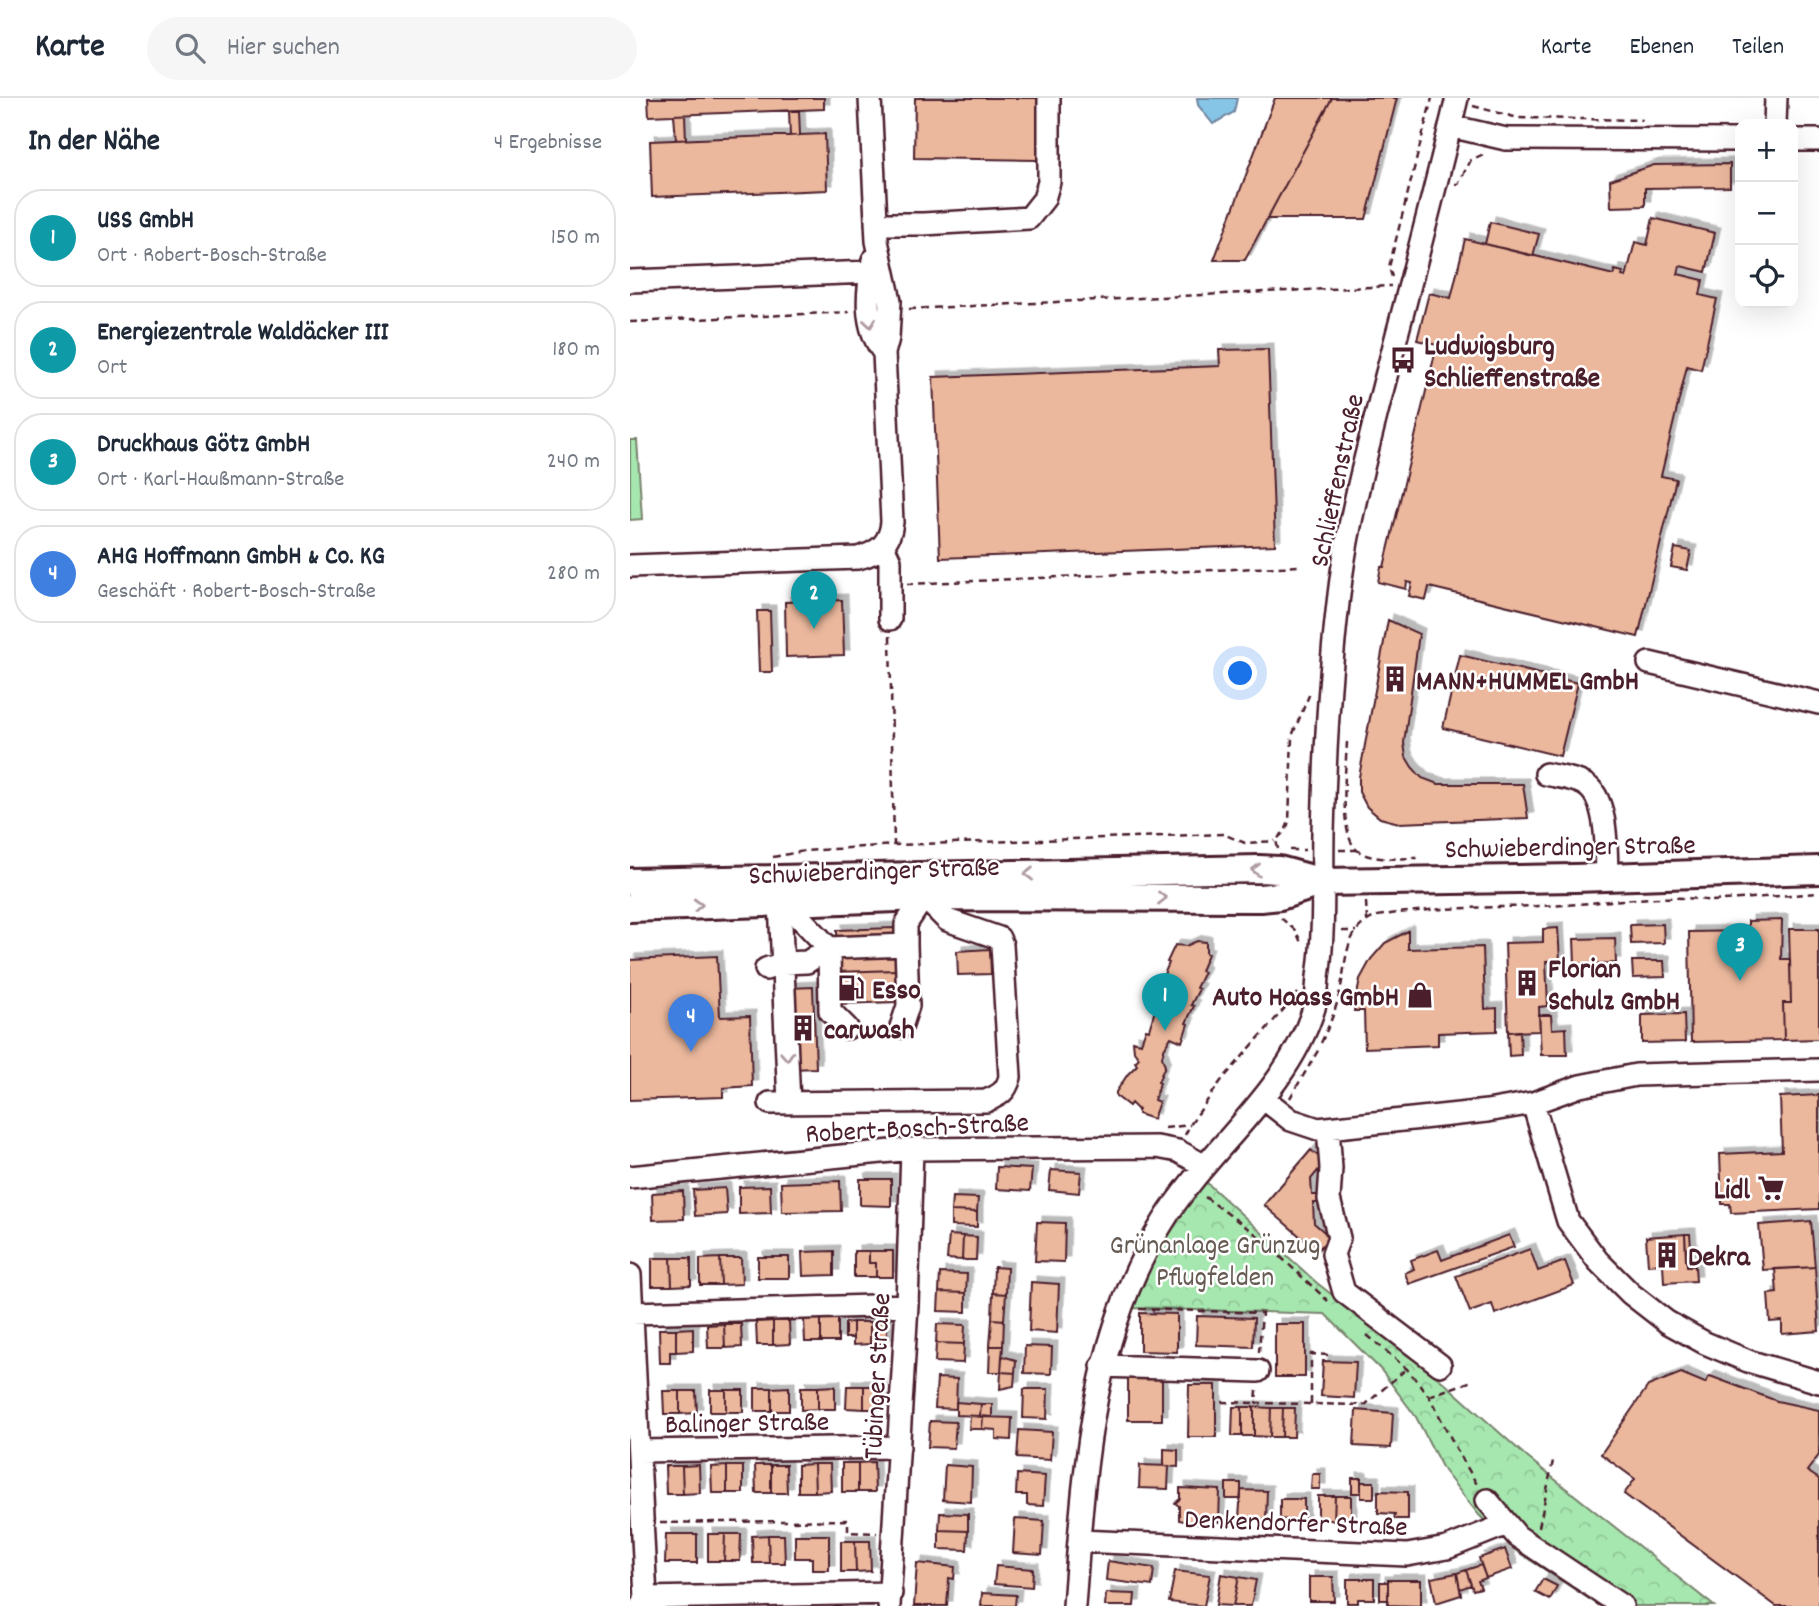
<!DOCTYPE html>
<html lang="de">
<meta charset="utf-8">
<style>
:root{--surface:#fff;--page:#f6f6f7;--text:#1f2937;--muted:#747a83;--line:#e0e1e3;--accent:#d93025}
body{margin:0;font-family:Dekko,sans-serif;background:var(--page);color:var(--text)}
.controls{position:absolute;right:21px;top:21px;display:grid;overflow:hidden;border-radius:14px;box-shadow:0 7px 28px #0002}
.controls button{width:63px;height:63px;display:grid;place-items:center;padding:0;border:0;border-bottom:2px solid var(--line);background:var(--surface);color:var(--text);font:35px sans-serif}
.you{position:absolute;left:611px;top:576px;width:24px;height:24px;margin:-18px;border:5px solid #fff;border-radius:50%;background:#1a73e8;box-shadow:0 0 0 10px #1a73e833}
.badge{display:grid;place-items:center;width:46px;height:46px;border-radius:50%;background:var(--accent);color:#fff;font-size:23px;font-weight:700}
.pin{position:absolute;translate:-50% -58px;filter:drop-shadow(0 2px 4px #0008)}
.pin::after{content:'';position:absolute;top:37px;width:24px;height:21px;background:inherit;clip-path:polygon(0 0,100% 0,50% 100%)}
.list{margin:0;padding:0;list-style:none}
h2{display:flex;justify-content:space-between;align-items:center;height:91px;margin:0;padding:0 28px;font-size:30px}
h2 small{font-size:23px;font-weight:400;color:var(--muted)}
.list li{display:grid;grid-template-columns:46px 1fr auto;gap:21px;align-items:center;box-sizing:border-box;height:98px;margin:0 14px 14px;padding:0 14px;border:2px solid var(--line);border-radius:28px}
.list b{display:block;font-size:26px;white-space:nowrap}
.list p{margin:0;font-size:23px;white-space:nowrap;color:var(--muted)}
.list em{font-size:23px;font-style:normal;color:var(--muted)}
.icon{flex:none;width:38px;height:38px;fill:none;stroke:currentColor;stroke-width:2;stroke-linecap:round;stroke-linejoin:round}
.map{position:relative;flex:none;width:1189px;height:1508px;overflow:hidden}
header{display:flex;align-items:center;gap:42px;box-sizing:border-box;height:98px;padding:0 35px;background:var(--surface);border-bottom:2px solid var(--line)}
header strong{font-size:33px}
nav{display:flex;gap:38px;margin-inline-start:auto;font-size:24px}
.search{width:490px;height:63px;background:var(--page);display:flex;align-items:center;gap:18px;box-sizing:border-box;padding:0 24px;border-radius:38px;color:var(--muted);font-size:26px}
main{display:flex}
aside{flex:1;background:var(--surface)}
.map>svg:first-child{display:block}
.green{fill:#a6e7af;stroke:#78836d;stroke-width:2}
.forest{fill:url(#forest-crowns);stroke:#78836d;stroke-width:2}
.water{fill:#87c5e7;stroke:#6f839c;stroke-width:2}
.building{fill:#ebb89d;stroke:#4a1f2b;stroke-width:2;filter:url(#shadow)}
.lines{fill:none;stroke-linecap:round;stroke-linejoin:round}
.minor-casing{stroke:#4a1f2b;stroke-width:26}
.major-casing{stroke:#4a1f2b;stroke-width:32}
.path{stroke:#4a1f2b;stroke-width:2.5;stroke-dasharray:7 5;stroke-linecap:butt}
.minor{stroke:#fff;stroke-width:21}
.major{stroke:#fff;stroke-width:26}
.oneway{stroke:#ae9aa0}
.labels{text-anchor:middle;stroke-width:5;stroke-linejoin:round;paint-order:stroke}
.poi-label{font-size:28px;font-weight:bold;fill:#4a1f2b;stroke:#fff;text-anchor:start}
.street-label{font-size:28px;fill:#4a1f2b;stroke:#fff}
.park-label{font-size:28px;fill:#665b53;stroke:#fff}
</style>
<header>
<strong>Karte</strong>
<div class="search"><svg class="icon" aria-label="search" viewBox="0 0 24 24"><circle cx="10" cy="10" r="6"/><path d="M15 15l6 6"/></svg>Hier suchen</div>
<nav><a>Karte</a><a>Ebenen</a><a>Teilen</a></nav>
</header>
<main>
<aside>
<h2>In der Nähe<small>4 Ergebnisse</small></h2>
<ul class="list">
<li><span class="badge" style="background:#0f9aa8">1</span><div><b>USS GmbH</b><p>Ort · Robert-Bosch-Straße</p></div><em>150 m</em></li>
<li><span class="badge" style="background:#0f9aa8">2</span><div><b>Energiezentrale Waldäcker III</b><p>Ort</p></div><em>180 m</em></li>
<li><span class="badge" style="background:#0f9aa8">3</span><div><b>Druckhaus Götz GmbH</b><p>Ort · Karl-Haußmann-Straße</p></div><em>240 m</em></li>
<li><span class="badge" style="background:#3f7fe0">4</span><div><b>AHG Hoffmann GmbH &amp; Co. KG</b><p>Geschäft · Robert-Bosch-Straße</p></div><em>280 m</em></li>
</ul>
</aside>
<div class="map">
<svg width="1189" height="1508" viewBox="0 0 1189 1508">
<defs>
<pattern id="forest-crowns" width="20" height="18" patternUnits="userSpaceOnUse" patternTransform="scale(1.75)"><rect width="20" height="18" fill="#a6e7af"/><path d="M2 6a3 3 0 1 1 6 0M12 15a3 3 0 1 1 6 0" fill="none" stroke="#90c697"/></pattern>
<filter id="shadow"><feDropShadow dx="5.5" dy="-5.5" stdDeviation="0" flood-color="#0004"/></filter>
</defs>
<rect width="100%" height="100%" fill="#fff"/>
<filter id="ink" filterUnits="userSpaceOnUse"><feTurbulence type="fractalNoise" baseFrequency=".0143" numOctaves="2"/><feDisplacementMap in="SourceGraphic" scale="14" xChannelSelector="R" yChannelSelector="G"/><feConvolveMatrix kernelMatrix="1 2 1 2 8 2 1 2 1" color-interpolation-filters="sRGB"/></filter>
<g filter="url(#ink)">
<path class="green" d="M0,342H7L12,421L0,422Z"/>
<path class="forest" d="M575,1083L687,1185L812,1283L898,1360L1084,1508H970L885,1452L849,1417L814,1373L786,1319L751,1272L695,1216L500,1210L525,1149Z"/>
<path class="water" d="M567,0H607L604,14L583,26L568,7Z"/>
<path class="building" d="M18,0H194V11L19,18Z
M285,0H408L407,62L284,60Z
M645,0H702L615,162H584Z
M702,0H767L736,121H637Z
M169,12L170,37L160,38L159,13Z
M44,17H55L56,42H46Z
M195,36L197,92L22,99L20,43Z
M1100,66V89L1015,90V108L981,109L980,82L1024,67Z
M1023,120L1085,135L1076,174L1050,168L1048,176L1073,182L1070,197L1087,201L1071,272L1057,268L1031,378L1046,381L1008,539L799,489L796,502L779,498L782,485L777,484L776,491L748,484L751,469H754L807,247L787,242L799,195L821,200L835,141L984,177L985,172L993,174L992,178L996,179L1005,144L1017,147Z
M860,124L909,136L903,158L855,146Z
M638,251L645,447L310,460L303,279L590,268L589,252Z
M1045,450L1061,453L1057,472L1041,469Z
M212,502L214,557L156,559L155,504Z
M127,513H140L142,574H129Z
M758,522L789,536L774,645L776,659L782,669L792,680L808,686H893L898,720L769,725L750,720L737,709L729,694V679Z
M830,557L948,585L930,658L813,630Z
M1152,822L1151,861H1160L1161,905H1153L1154,942L1061,944L1059,834L1118,833V823Z
M1033,826L1034,845L1001,846L1000,827Z
M264,830L266,872L208,874L207,832Z
M928,830L930,862L916,863L918,908L909,909L910,933L878,934L875,845L913,844V831Z
M1159,831H1189V941L1154,942L1153,905H1161Z
M778,833V851L853,849L855,911L867,910V933L808,935V947L735,950L734,913H724L730,881L741,861L755,845Z
M985,840L986,865L945,866L944,841Z
M567,843L576,844V855L578,856L571,873L574,874L566,890L569,891L561,907L564,908L556,925L558,926L552,944L541,939L534,951L532,959L535,968L528,984L530,985L524,1002L529,1004L523,1021L508,1016V1012L501,1005L499,1008L486,998V994L498,976L507,967L505,964L509,960L504,953L503,943L511,945L516,931L519,932L534,882L532,881L539,865L537,864L545,847L556,848Z
M360,851L361,876L328,877L327,853Z
M87,858L90,919L120,918L122,988L93,990V999L0,1002V862Z
M1002,863H1034L1035,879L1003,880Z
M266,872L267,904L209,906L208,874Z
M183,889L186,970L163,971L159,890Z
M1054,916L1055,944L1012,945V917Z
M909,917H921L922,931L936,930L937,957H911Z
M890,933L891,957L879,958L878,934Z
M1189,997V1111L1101,1115L1100,1106H1092L1090,1056L1152,1053L1150,999Z
M681,1052L695,1064L681,1081L682,1097H689V1105H683L684,1125L700,1139L687,1153L634,1107Z
M367,1069L402,1071L400,1093L366,1091Z
M421,1072L451,1074L449,1095L419,1092Z
M230,1081H261V1108L230,1107Z
M210,1083L211,1113L152,1114L151,1085Z
M140,1088L141,1115L109,1116V1089Z
M95,1090L97,1116L65,1118L63,1092Z
M53,1093L54,1121L23,1122L22,1095Z
M322,1099L348,1100L347,1114L321,1113Z
M321,1113L347,1114V1129L321,1128Z
M1181,1123L1185,1169L1133,1172L1129,1127Z
M407,1124L435,1125L434,1164L405,1163Z
M1055,1136L1057,1168H1065L1066,1183L1034,1185L1033,1166L1018,1167L1016,1139Z
M1055,1136H1060L1062,1162L1056,1163Z
M319,1137L333,1138L332,1162L317,1161Z
M879,1137L884,1149L779,1186L775,1175L784,1171L781,1162L808,1152L812,1162Z
M333,1138L347,1139L346,1162H332Z
M900,1151L908,1173L935,1163L944,1187L865,1216L862,1206L840,1214L826,1178Z
M204,1153V1177L173,1178L172,1154Z
M224,1153H239V1165H246V1179H224Z
M239,1153H263V1179H246V1165H239Z
M128,1159H159V1180H128Z
M22,1160H41L42,1188H22Z
M41,1160H61V1187L42,1188Z
M90,1160H111L112,1186L91,1187Z
M90,1160L91,1187H70V1161Z
M364,1169L377,1170L376,1196L363,1195Z
M1185,1169L1189,1233L1152,1236V1223L1140,1224L1138,1196L1147,1195L1145,1171Z
M310,1175L337,1176L336,1195L309,1194Z
M401,1184L429,1186L427,1235L399,1233Z
M309,1194L336,1195V1214L308,1213Z
M363,1195L376,1196L374,1222L362,1221Z
M510,1215L547,1216V1254L510,1253Z
M567,1218L624,1220L623,1249L566,1247Z
M208,1220V1244H191V1221Z
M174,1221H191V1244H175Z
M362,1221L374,1222L373,1248H360Z
M143,1223V1247H127L126,1224Z
M143,1223H159L160,1246L143,1247Z
M223,1224H240V1246L223,1247Z
M223,1224V1240H215V1225Z
M240,1224H257V1246H240Z
M94,1226L95,1250H78L77,1227Z
M94,1226H111L112,1249L95,1250Z
M307,1226L335,1227L334,1246L306,1245Z
M645,1226H675V1279H645Z
M63,1230V1253L46,1254V1231Z
M29,1231H46V1254H40V1265H30Z
M306,1245L334,1246L333,1265L305,1264Z
M360,1248H373L371,1274H359Z
M395,1248L422,1249L421,1276L394,1275Z
M372,1258L386,1262L385,1275L371,1274Z
M693,1263L726,1264L724,1300L691,1298Z
M371,1274L385,1275L384,1288L370,1291Z
M1051,1275L1075,1285L1080,1278L1147,1303L1189,1312V1357L1177,1373L1189,1381V1508H1146L994,1396L1005,1381L971,1356L1018,1288Z
M532,1279V1322H498V1280Z
M307,1280L327,1281L326,1311L305,1310Z
M559,1287H586V1339H558Z
M205,1288V1311H188V1289Z
M217,1288H234V1311L216,1310Z
M234,1288H251V1311H234Z
M159,1289V1313H142V1290Z
M171,1289H188V1311L171,1312Z
M125,1290H142V1313H125Z
M394,1291H418L417,1321L393,1320Z
M80,1292H96V1314H80Z
M96,1292H113V1314H96Z
M33,1293H50V1316H34Z
M50,1293H66L67,1315L50,1316Z
M326,1304L351,1306L350,1318L326,1317Z
M351,1306H362V1319L350,1318Z
M603,1309H612V1338H602Z
M612,1309H624V1338H612Z
M624,1309L641,1310L640,1339L624,1338Z
M641,1310H653L652,1339H640Z
M653,1310H665L664,1339H652Z
M726,1312L763,1315L761,1350L724,1348Z
M340,1318L353,1319L352,1331H339Z
M353,1319L382,1320L381,1342L366,1341V1332L352,1331Z
M300,1323L326,1324L324,1350L298,1349Z
M389,1332L422,1334L420,1362L387,1360Z
M534,1351L548,1352V1369L534,1368Z
M244,1364L245,1394H228V1365Z
M212,1365H228V1394H212Z
M184,1366L185,1394H168V1367Z
M184,1366H200L201,1393L185,1394Z
M69,1367L70,1395L53,1396L52,1368Z
M125,1367H141V1395H126Z
M141,1367H156L157,1395H141Z
M315,1367L342,1369L341,1404L313,1402Z
M510,1367L539,1368L538,1391L509,1390Z
M35,1368H52L53,1396H36Z
M97,1368V1395H82L81,1369Z
M97,1368H113V1395H97Z
M387,1376L415,1378L413,1408L397,1407V1397H386Z
M682,1376H690V1391H681Z
M722,1380H731V1395H722Z
M731,1384H744V1400H731Z
M596,1385H611V1401H596Z
M550,1390L590,1392L589,1424L578,1423L573,1427L549,1422V1408L545,1405L550,1401Z
M611,1392L637,1393L636,1421L609,1420Z
M748,1393L778,1394V1421H764L765,1416L748,1415Z
M688,1398H705L704,1422H688Z
M705,1398H721V1422H704Z
M650,1401H674V1424L650,1421Z
M310,1415L338,1416V1433L309,1432Z
M385,1421L414,1423L412,1457L383,1455Z
M309,1432L338,1433L337,1452L309,1451Z
M36,1436H67V1465H35Z
M78,1436H95L94,1463H78Z
M95,1436H111L110,1463H94Z
M138,1437L139,1465H123L122,1438Z
M138,1437H154L155,1465H139Z
M165,1437H199V1472H182V1460H165Z
M211,1443H225L226,1474H211Z
M225,1443H240L241,1473L226,1474Z
M875,1451L882,1471L856,1480L849,1460Z
M478,1463L524,1470L522,1488L476,1482Z
M287,1465L325,1469L324,1481L319,1480L317,1508H284Z
M851,1467L856,1480L848,1483L851,1490L843,1492L836,1472Z
M366,1468L403,1471L402,1489L364,1486Z
M836,1472L841,1487L830,1491L827,1475Z
M545,1473L580,1477L574,1508L539,1504Z
M827,1475L831,1497L806,1505L801,1480Z
M591,1476L609,1479L603,1508L586,1507Z
M609,1479L626,1482L621,1508H603Z
M679,1479H703L704,1503H679Z
M717,1481H744V1501H728V1505H717Z
M913,1481L927,1488L920,1502L905,1494Z
M758,1482H791V1508L758,1507Z
M750,1484H758V1502H750Z
M352,1495L386,1497L385,1508H351Z
M476,1495L505,1496L504,1508H475Z"/>
<g class="lines">
<g class="minor-casing">
<path id="minor" d="M1145,26L1146,0
M820,28L876,41L1110,42
M1163,42H1189
M246,126H293L399,120L414,101L419,84V0
M243,162C237,194 233,228 254,255
M0,183L241,174
M253,448L260,463V521
M0,468L228,460C248,455 260,446 262,424L254,255L258,240L260,203L247,143L240,0
M1019,565L1189,605
M916,676C928,679 943,680 954,686C979,699 976,755 977,779
M150,804L159,1005
M136,871L153,865L177,864L199,850L200,913L217,930
M271,929L278,908L276,847
M633,1000L661,1022L688,1031L857,1013L903,1005L950,988L1006,977L1189,972
M140,1005L356,1003C370,997 376,994 380,979L372,847L369,840L317,822L294,799L276,826V847L199,850L155,804
M903,1005L938,1123L968,1163L1001,1196L1037,1224L1075,1245L1118,1263L1189,1284
M698,1030L701,1070L699,1101L709,1140L703,1156L714,1194L810,1267
M0,1079L282,1051L527,1049L548,1053L573,1067
M0,1177L16,1500L11,1508
M2,1215L277,1207
M472,1268L628,1273
M9,1353L269,1349
M857,1402L887,1438L992,1508
M449,1443L777,1457L817,1450L877,1426
M16,1500L261,1495
M259,1508L277,1207L282,1051
M444,1508C454,1376 460,1239 533,1124C578,1050 658,995 684,910C687,900 687,889 688,879C695,831 692,783 693,735C695,650 700,565 711,481C720,415 738,350 754,286C779,191 804,96 827,0"/>
</g>
<g class="major-casing">
<path id="major" d="M0,784L629,771L649,772L693,784
M0,810L294,799L631,800L650,798L693,784L945,780L1189,772"/>
</g>
<path class="path" d="M843,8L888,20L1013,22
M825,86H828L841,62L852,57V54
M762,179L759,169L802,0
M279,211L761,188
M0,224L219,214
M277,486L670,468
M260,538L264,747
M717,644C716,667 708,736 727,752C742,764 770,760 787,760
M648,751L646,742L655,733L659,724L662,638L680,595
M660,752H675
M709,752H727
M143,759L174,753L264,747L593,736L615,745L645,743
M736,804L737,822
M651,820L666,833L672,847
M712,833H726
M691,945C699,928 706,912 710,893C717,864 713,831 747,818C808,808 873,810 935,807C978,804 1039,795 1081,803L1189,795
M660,1000L689,951
M535,1030L560,1027
M555,1037L560,1027L591,983L668,895
M575,1099L627,1137L698,1203
M509,1211L632,1215L629,1254
M737,1237L777,1271L799,1298L828,1354L848,1388
M627,1292L626,1305L735,1307L776,1271
M799,1298L842,1283
M592,1304L626,1305
M681,1306V1256L699,1257
M30,1425L218,1422V1434L247,1435
M909,1429L923,1363"/>
<use href="#minor" class="minor"/>
<use href="#major" class="major"/>
</g>
<defs><path id="oneway-chevron" d="M-2-3.5L2.5 0L-2 3.5" fill="none" stroke-width="1.6" stroke-linecap="round" stroke-linejoin="round" transform="scale(1.75)"/></defs>
<g class="oneway">
<use href="#oneway-chevron" transform="translate(240 225) rotate(82)"/>
<use href="#oneway-chevron" transform="translate(626 772) rotate(-179)"/>
<use href="#oneway-chevron" transform="translate(399 776) rotate(179)"/>
<use href="#oneway-chevron" transform="translate(532 800)"/>
<use href="#oneway-chevron" transform="translate(68 807) rotate(-2)"/>
<use href="#oneway-chevron" transform="translate(157 958) rotate(87)"/>
</g>
</g>
<defs>
<g id="bus-bare" transform="scale(2.1)"><path d="M-5-6H5V4H4V6H2V4H-2V6H-4V4H-5ZM-3.5-4V0h7V-4ZM-3.5 1.2v1.5H-2V1.2ZM2 1.2v1.5H3.5V1.2Z" fill="#4a1f2b" stroke="#fff" stroke-width="2.5" paint-order="stroke"/></g>
<g id="building-bare" transform="scale(2.1)"><path d="M-4-6H4V6H1V3H-1V6H-4ZM-2.5-4.3h1.7v1.8h-1.7ZM.8-4.3h1.7v1.8H.8ZM-2.5-1h1.7V.8h-1.7ZM.8-1h1.7V.8H.8Z" fill="#4a1f2b" stroke="#fff" stroke-width="2.5" paint-order="stroke"/></g>
<g id="fuel-bare" transform="scale(2.1)"><path d="M-5.5-6h7V0h2V4h1.3V-2.5L3-4.5l.8-.8L6-3V5H2.5V1h-1V6h-7ZM-4.2-4.7v3.2H.2V-4.7Z" fill="#4a1f2b" stroke="#fff" stroke-width="2.5" paint-order="stroke"/></g>
<g id="shop-bare" transform="scale(2.1)"><path d="M-5-2.5h2.3a2.7 3.5 0 0 1 5.4 0H5L5.5 6h-11ZM-1.5-2.5h3a1.5 2.3 0 0 0-3 0Z" fill="#4a1f2b" stroke="#fff" stroke-width="2.5" paint-order="stroke"/></g>
<g id="supermarket-bare" transform="scale(2.1)"><path d="M-6-5.5h2.5l.6 2H6L4.5 2H-2.5L-4.4-4H-6ZM-1.5 3.2a1.3 1.3 0 1 0 .1 0ZM3 3.2a1.3 1.3 0 1 0 .1 0Z" fill="#4a1f2b" stroke="#fff" stroke-width="2.5" paint-order="stroke"/></g>
</defs>
<g fill-rule="evenodd">
<use href="#bus-bare" x="773" y="262"/>
<use href="#building-bare" x="765" y="581"/>
<use href="#building-bare" x="897" y="885"/>
<use href="#fuel-bare" x="221" y="890"/>
<use href="#shop-bare" x="790" y="897"/>
<use href="#building-bare" x="173" y="930"/>
<use href="#supermarket-bare" x="1141" y="1090"/>
<use href="#building-bare" x="1037" y="1157"/>
</g>
<g class="labels">
<g class="poi-label">
<text x="794" y="256">Ludwigsburg<tspan x="794" dy="32">Schlieffenstraße</tspan></text>
<text x="786" y="591">MANN+HUMMEL GmbH</text>
<text x="918" y="879">Florian<tspan x="918" dy="32">Schulz GmbH</tspan></text>
<text x="242" y="900">Esso</text>
<text x="769" y="907" text-anchor="end">Auto Haass GmbH</text>
<text x="194" y="940">carwash</text>
<text x="1120" y="1100" text-anchor="end">Lidl</text>
<text x="1058" y="1167">Dekra</text>
</g>
<g class="street-label">
<text transform="translate(705 382) rotate(-78)" y="10">Schlieffenstraße</text>
<text transform="translate(940 747) rotate(-1)" y="10">Schwieberdinger Straße</text>
<text transform="translate(244 771) rotate(-2)" y="10">Schwieberdinger Straße</text>
<text transform="translate(287 1028) rotate(-3)" y="10">Robert-Bosch-Straße</text>
<text transform="translate(245 1278) rotate(-87)" y="10">Tübinger Straße</text>
<text transform="translate(117 1323) rotate(-1)" y="10">Balinger Straße</text>
<text transform="translate(666 1423) rotate(2)" y="10">Denkendorfer Straße</text>
</g>
<g class="park-label">
<text x="585" y="1155">Grünanlage Grünzug<tspan x="585" dy="32">Pflugfelden</tspan></text>
</g>
</g>
</svg>
<div class="controls">
<button>+</button>
<button>−</button>
<button><svg class="icon" aria-label="locate" viewBox="0 0 24 24"><circle cx="12" cy="12" r="6"/><path d="M12 2v4M12 18v4M2 12h4M18 12h4"/></svg></button>
</div>
<div class="you"></div>
<div class="pin badge" style="left:535px;top:933px;background:#0f9aa8">1</div>
<div class="pin badge" style="left:184px;top:531px;background:#0f9aa8">2</div>
<div class="pin badge" style="left:1110px;top:883px;background:#0f9aa8">3</div>
<div class="pin badge" style="left:61px;top:954px;background:#3f7fe0">4</div>
</div>
</main>
